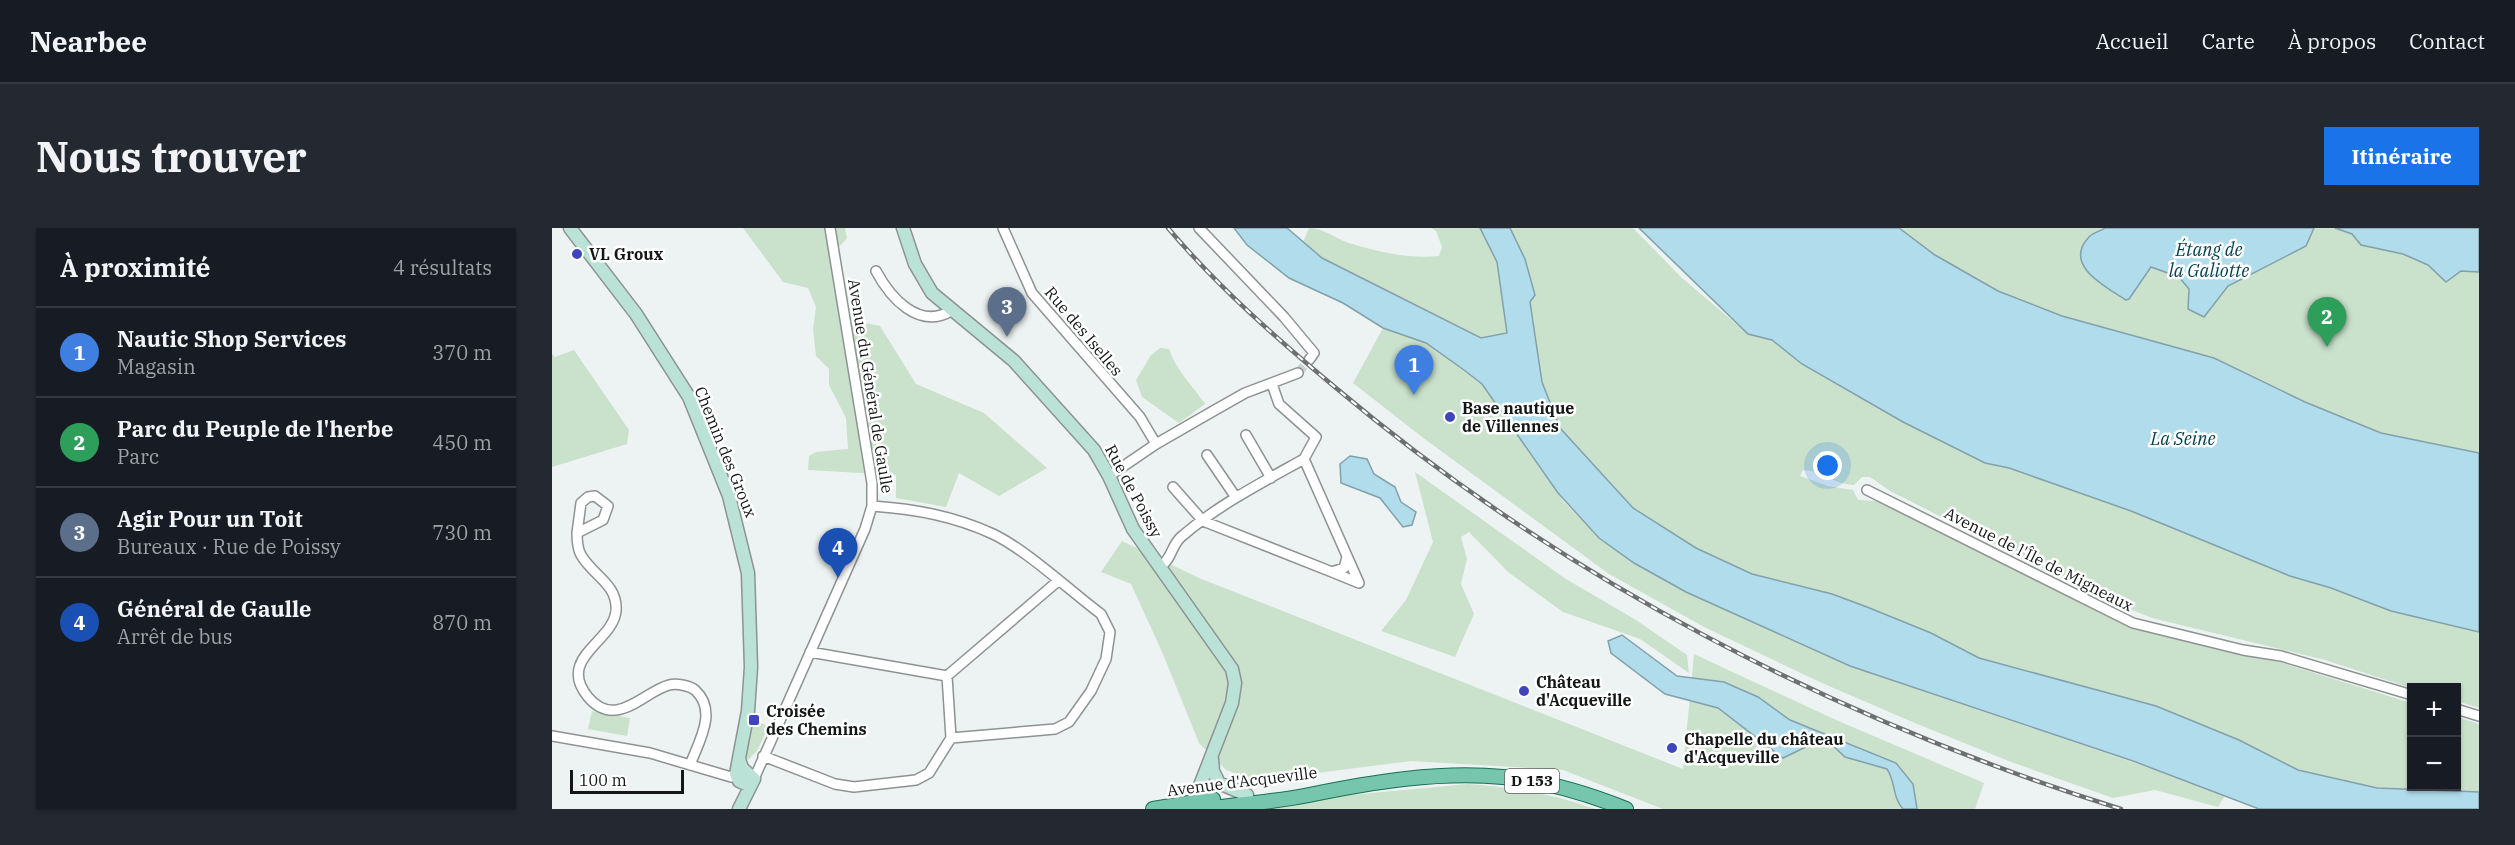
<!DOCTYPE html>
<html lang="fr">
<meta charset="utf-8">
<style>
:root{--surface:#171b24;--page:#242831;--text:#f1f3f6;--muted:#9ea1a6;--line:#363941;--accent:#1a73e8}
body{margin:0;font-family:"IBM Plex Serif",serif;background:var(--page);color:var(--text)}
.controls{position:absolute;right:18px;bottom:18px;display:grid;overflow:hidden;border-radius:0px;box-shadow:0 2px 4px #0004}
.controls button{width:54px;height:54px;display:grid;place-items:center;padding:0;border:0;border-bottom:2px solid var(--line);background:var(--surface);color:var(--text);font:30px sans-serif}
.scale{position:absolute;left:18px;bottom:15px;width:114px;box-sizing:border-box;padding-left:6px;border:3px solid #151717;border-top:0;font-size:16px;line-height:21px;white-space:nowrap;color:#151717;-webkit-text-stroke:4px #fff;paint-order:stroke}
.you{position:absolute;left:1276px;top:238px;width:21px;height:21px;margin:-15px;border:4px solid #fff;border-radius:50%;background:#1a73e8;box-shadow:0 0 0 9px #1a73e833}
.badge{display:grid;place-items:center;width:39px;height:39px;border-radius:50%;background:var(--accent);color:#fff;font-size:20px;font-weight:700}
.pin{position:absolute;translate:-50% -50px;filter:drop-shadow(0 2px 3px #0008)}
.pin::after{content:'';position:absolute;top:32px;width:21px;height:18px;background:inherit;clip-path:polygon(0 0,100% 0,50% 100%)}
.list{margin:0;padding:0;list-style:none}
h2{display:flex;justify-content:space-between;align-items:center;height:78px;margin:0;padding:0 24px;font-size:26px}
h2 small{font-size:20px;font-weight:400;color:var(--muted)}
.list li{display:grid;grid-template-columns:39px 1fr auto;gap:18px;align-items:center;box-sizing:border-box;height:90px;padding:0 24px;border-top:2px solid var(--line)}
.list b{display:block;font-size:22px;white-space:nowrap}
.list p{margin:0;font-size:20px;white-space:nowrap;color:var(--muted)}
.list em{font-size:20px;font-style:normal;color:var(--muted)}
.map{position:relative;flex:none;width:1927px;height:581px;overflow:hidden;border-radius:0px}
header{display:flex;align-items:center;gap:36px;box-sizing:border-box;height:84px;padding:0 30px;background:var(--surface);border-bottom:2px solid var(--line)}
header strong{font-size:28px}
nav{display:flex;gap:33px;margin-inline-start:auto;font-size:21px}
.intro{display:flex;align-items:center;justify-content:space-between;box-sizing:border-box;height:144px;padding:0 36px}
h1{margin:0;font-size:42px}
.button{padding:15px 27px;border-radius:0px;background:var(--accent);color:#fff;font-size:21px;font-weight:700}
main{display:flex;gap:36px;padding:0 36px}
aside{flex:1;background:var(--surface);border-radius:0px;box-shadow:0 2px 4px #0004}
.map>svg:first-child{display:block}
.green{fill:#cae1cc}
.water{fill:#b1dceb;stroke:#82a1ab;stroke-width:1.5}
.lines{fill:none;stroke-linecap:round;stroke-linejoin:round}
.street-tunnel{stroke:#cdd2d1;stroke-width:9;stroke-dasharray:9 4.5;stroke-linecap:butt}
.street-casing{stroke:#8d9392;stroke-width:12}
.secondary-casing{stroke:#8d9392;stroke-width:15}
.primary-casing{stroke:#186f55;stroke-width:16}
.street{stroke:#fff;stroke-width:9}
.secondary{stroke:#bae2d6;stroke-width:12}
.primary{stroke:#76c5ad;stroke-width:14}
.rail-casing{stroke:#6d7070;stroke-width:4.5}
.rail{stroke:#fff;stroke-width:2;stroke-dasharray:7;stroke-linecap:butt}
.poi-dot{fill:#3f45ba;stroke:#fff;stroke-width:2}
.labels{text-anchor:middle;stroke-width:5;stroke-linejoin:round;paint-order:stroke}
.shield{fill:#fff;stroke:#5b5d5d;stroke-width:1.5}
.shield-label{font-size:15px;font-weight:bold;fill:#151717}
.poi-label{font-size:16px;font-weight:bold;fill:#151717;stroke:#fff;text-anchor:start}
.street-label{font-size:16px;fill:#151717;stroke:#fff}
.water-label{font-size:18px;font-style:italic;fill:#003f4e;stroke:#fff}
</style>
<header>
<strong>Nearbee</strong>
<nav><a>Accueil</a><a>Carte</a><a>À propos</a><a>Contact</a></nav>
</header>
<div class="intro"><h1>Nous trouver</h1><a class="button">Itinéraire</a></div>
<main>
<aside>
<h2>À proximité<small>4 résultats</small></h2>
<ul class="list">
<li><span class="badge" style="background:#3f7fe0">1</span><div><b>Nautic Shop Services</b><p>Magasin</p></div><em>370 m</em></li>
<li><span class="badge" style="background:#2e9e5b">2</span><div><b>Parc du Peuple de l'herbe</b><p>Parc</p></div><em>450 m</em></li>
<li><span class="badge" style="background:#5c6f8a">3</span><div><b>Agir Pour un Toit</b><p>Bureaux · Rue de Poissy</p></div><em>730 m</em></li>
<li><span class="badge" style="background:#1a4fb4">4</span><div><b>Général de Gaulle</b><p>Arrêt de bus</p></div><em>870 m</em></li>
</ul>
</aside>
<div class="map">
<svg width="1927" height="581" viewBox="0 0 1927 581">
<rect width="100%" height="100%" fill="#edf3f2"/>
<path class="green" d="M191,0H293L295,10L281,26L287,83L299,96L313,95L328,98L364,156L432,185L495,240L447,268L407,245L394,279L344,270V247L256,242L257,228L264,224L296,221L294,190L277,157V141L264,128L261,101L264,79L256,60L231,54Z
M757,0C772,0 784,11 797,15C827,24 856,31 887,28L890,19L884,3L879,0H928L945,34L955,105L929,110L770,30L751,14Z
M958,0H1081L1130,50L1196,106L1220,112L1250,136L1351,194L1433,235L1457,240L1579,283L1738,348L1779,360L1839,383L1927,404V480L1905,473L1904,460H1859L1773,432L1600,390L1550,370L1338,263L1318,249H1310L1302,257C1283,257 1270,242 1251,242L1248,248L1276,258L1301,262L1306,272L1325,273L1581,401L1727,434L1859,475L1860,558H1904L1905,489L1927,496V564L1825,560L1746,542L1687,512L1604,478L1427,430L1379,405L1280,366L1200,346L1144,320L1081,280L1008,200L990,154L978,74Z
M1345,0H1927V225L1829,205L1753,174L1662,130L1510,88L1446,63L1383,27Z
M831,100L882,117L930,156L1011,273L1047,310L1082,335L1134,364L1298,438L1674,566L1666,579L1603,562L1561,570L1459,534L1365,496L1270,455L1154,400L1057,346L870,209L801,155Z
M608,120L617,121C624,142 640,157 653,176L627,195L590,169L584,152L599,127Z
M22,122L77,202L75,216L0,239V126L3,129Z
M863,244L1014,351L1084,392L1135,427L1137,445L1088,411L1011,384L956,344L917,304L909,309L915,331L909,356L922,386L903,429L829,403L854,372L881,314Z
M570,313L647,350L1131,541L1142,426L1284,492L1432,555L1423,581H1111L1011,542L859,533L703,553L674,542L647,515L611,426L579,356L549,344Z
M40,483L78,490L75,508L36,501Z
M201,492L217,498L205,523L196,532L193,527Z
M916,556C960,559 1002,566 1043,581H710L798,567Z"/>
<path class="water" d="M682,0H735L770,30L929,110L955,105L945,34L928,0H958L973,31L983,67L978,74L990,154L1008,200L1081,280L1144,320L1200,346L1280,366L1315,379L1379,405L1427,430L1604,478L1687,512L1746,542L1825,560L1927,564V581H1707L1581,533L1298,438L1134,364L1082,335L1047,310L1006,265L930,156L912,142L874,115L831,100L791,75L737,50L695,17Z
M1087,0H1347L1383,27L1446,63L1510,88L1662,130L1753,174L1829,205L1927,225V404L1839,383L1779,360L1738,348L1579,283L1457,240L1433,235L1351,194L1250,136L1220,112L1196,106Z
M1553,0H1762L1754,18L1676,58L1652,89L1636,81L1637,61L1627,49L1599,39L1577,71L1574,72C1554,59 1510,37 1537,9C1540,5 1549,3 1553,0Z
M1783,0H1927V44L1909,43L1894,54L1876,37L1851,26L1809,17L1800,6Z
M798,228L815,231L822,246L843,259L849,274L864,284L860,297L851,299L828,270L789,255L788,236Z
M1070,407L1125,448L1172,454L1206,469L1238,492L1344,535L1361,556L1365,581H1351C1340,569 1344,554 1335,541L1293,529L1276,513H1266L1231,530L1166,480L1113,466L1059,425L1056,413Z"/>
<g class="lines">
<path class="street-tunnel" d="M746,145L757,132"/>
<g class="street-casing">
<path id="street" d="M451,0L480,65L588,189L604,216
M647,0L732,89L762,125L757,132
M324,43C338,69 366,102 399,83
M720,156L727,176L764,209L752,231
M694,207L719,250
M655,227L683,268
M752,231L807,355L780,344
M557,248L604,216L663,182L693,165L746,145
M621,259L651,293L780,344L792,340L795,329
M1315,262L1581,395L1691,422L1729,428L1860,467
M25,305L29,275L36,269L43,268L56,278L51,292L25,305C25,312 25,320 29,327C41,348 66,356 64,383C61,414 4,430 36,469C64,502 91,464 117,457C125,455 138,458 143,462C166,483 147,513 138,537
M608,339C620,331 619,318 629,309C666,277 709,255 752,231
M258,424L395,448L506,353
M395,448L399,510
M1904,481L1927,488
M0,508L98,525L179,549L189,547
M211,528L283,556L302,559L364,552L377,545L399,510L503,501L517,494L539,463L554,431L558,404L549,386C517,362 476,323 441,306C402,288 363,281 320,278
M202,551L313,301L320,278V255L278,0"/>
</g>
<g class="secondary-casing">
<path id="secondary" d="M18,0L84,86L137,169L177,268L196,345L199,439L196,483L184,546L187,553L198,558
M351,0L363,36L380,65L462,133L542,222L557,248L581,301L680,441L683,455L680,475L642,573
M187,531L190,540L202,551L187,581
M660,531L661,543L667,555L695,567"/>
</g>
<g class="primary-casing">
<path id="primary" d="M601,581L661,571
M649,581C685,577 722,574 757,567C820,554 887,543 951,549C994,553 1034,565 1074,581"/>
</g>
<use href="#street" class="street"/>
<use href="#secondary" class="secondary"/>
<use href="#primary" class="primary"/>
<g class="rail-casing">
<path id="rail" d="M616,0C666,59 724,110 784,160C1012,352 1285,492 1569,581"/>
</g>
<use href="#rail" class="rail"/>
</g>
<g class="poi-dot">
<circle cx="25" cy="26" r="6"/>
<circle cx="898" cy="189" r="6"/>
<circle cx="972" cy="463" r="6"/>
<rect x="196" y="486" width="12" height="12" rx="3"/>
<circle cx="1120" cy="520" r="6"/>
</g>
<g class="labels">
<rect class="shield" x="953" y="541" width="54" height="24" rx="4.5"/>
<g class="shield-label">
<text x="980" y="558">D 153</text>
</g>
<g class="poi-label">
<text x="37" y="32">VL Groux</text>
<text x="910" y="186">Base nautique<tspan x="910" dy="18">de Villennes</tspan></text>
<text x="984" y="460">Château<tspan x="984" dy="18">d'Acqueville</tspan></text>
<text x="214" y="489">Croisée<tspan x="214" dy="18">des Chemins</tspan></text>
<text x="1132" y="517">Chapelle du château<tspan x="1132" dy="18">d'Acqueville</tspan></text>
</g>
<g class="street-label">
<text transform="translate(532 103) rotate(50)" y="6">Rue des Iselles</text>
<text transform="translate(319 158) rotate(81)" y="6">Avenue du Général de Gaulle</text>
<text transform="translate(174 224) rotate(68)" y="6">Chemin des Groux</text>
<text transform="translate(582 263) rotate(62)" y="6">Rue de Poissy</text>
<text transform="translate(1487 331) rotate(27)" y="6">Avenue de l'Île de Migneaux</text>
<text transform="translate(690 553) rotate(-7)" y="6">Avenue d'Acqueville</text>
</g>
<g class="water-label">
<text x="1657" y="28">Étang de<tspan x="1657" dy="21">la Galiotte</tspan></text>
<text x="1631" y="217">La Seine</text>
</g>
</g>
</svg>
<div class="controls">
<button>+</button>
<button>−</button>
</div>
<div class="scale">100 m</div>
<div class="you"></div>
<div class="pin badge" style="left:862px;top:167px;background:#3f7fe0">1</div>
<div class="pin badge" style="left:1775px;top:119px;background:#2e9e5b">2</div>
<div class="pin badge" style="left:455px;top:109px;background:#5c6f8a">3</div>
<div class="pin badge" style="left:286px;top:350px;background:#1a4fb4">4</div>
</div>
</main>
